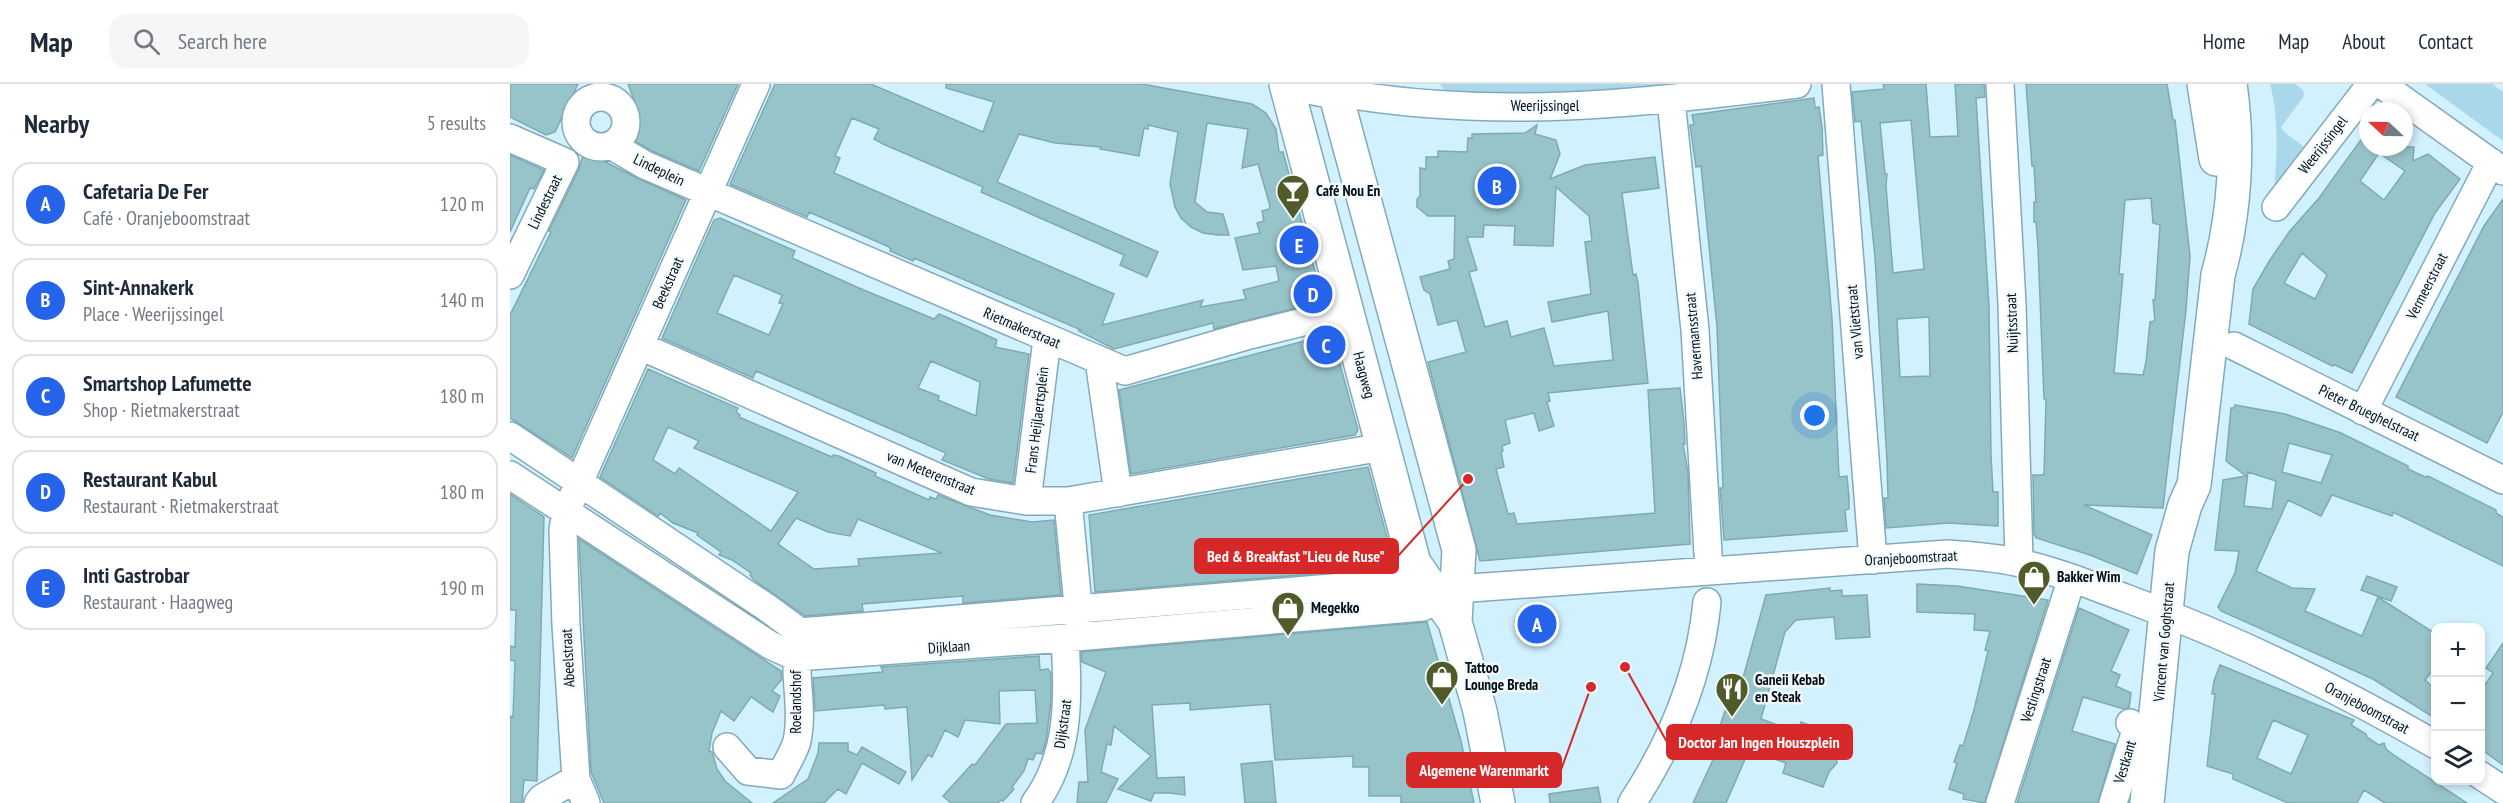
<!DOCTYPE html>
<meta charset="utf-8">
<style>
:root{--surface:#fff;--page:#f6f6f7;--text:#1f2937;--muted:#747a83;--line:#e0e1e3;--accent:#2563eb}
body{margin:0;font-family:"PT Sans Narrow",sans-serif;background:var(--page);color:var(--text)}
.controls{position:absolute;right:18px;bottom:18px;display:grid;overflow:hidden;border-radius:12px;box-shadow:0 3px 9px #0003}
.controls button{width:54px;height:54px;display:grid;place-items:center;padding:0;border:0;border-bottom:2px solid var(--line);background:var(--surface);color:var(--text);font:30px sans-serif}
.compass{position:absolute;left:1849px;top:18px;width:54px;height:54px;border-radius:50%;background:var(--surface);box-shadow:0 3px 9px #0003;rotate:292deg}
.you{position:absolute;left:1305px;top:332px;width:21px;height:21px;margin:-15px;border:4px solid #fff;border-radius:50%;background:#1a73e8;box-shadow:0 0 0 9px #1a73e833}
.badge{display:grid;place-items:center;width:39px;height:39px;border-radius:50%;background:var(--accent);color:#fff;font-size:20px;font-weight:700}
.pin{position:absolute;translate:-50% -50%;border:3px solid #fff;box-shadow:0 2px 6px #0006}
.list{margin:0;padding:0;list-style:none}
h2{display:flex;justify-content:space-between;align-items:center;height:78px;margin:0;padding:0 24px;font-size:26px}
h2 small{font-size:20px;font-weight:400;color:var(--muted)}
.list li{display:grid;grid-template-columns:39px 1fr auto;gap:18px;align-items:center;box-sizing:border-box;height:84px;margin:0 12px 12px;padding:0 12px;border:2px solid var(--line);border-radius:18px}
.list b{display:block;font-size:22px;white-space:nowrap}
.list p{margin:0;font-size:20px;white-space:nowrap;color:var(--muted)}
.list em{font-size:20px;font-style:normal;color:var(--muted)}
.icon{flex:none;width:33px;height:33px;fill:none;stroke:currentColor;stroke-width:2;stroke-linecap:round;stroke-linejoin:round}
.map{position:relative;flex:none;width:1993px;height:719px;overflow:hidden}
header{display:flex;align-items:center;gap:36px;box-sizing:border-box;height:84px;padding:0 30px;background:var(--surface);border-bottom:2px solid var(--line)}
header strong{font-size:28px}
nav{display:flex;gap:33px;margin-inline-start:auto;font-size:21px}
.search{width:420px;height:54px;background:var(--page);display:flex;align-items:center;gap:15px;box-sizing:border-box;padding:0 21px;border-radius:18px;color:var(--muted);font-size:22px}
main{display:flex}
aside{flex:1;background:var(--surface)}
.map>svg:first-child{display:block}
.green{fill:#aad8eb}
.building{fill:#97c4c9;stroke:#7eabaf;stroke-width:1.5;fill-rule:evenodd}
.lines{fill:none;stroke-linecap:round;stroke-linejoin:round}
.minor-casing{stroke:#83aaba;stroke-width:30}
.major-casing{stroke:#83aaba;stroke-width:36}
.minor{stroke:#fff;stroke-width:27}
.major{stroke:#fff;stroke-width:33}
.labels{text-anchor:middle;stroke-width:5;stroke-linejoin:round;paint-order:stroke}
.street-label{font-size:15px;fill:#020e14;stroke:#f2fafd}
.poi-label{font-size:15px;font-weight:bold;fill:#020e14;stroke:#f2fafd;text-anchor:start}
.leader{fill:none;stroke:#d62828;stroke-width:2}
.callout-dot{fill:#d62828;stroke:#f2fafd;stroke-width:2}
.callout{fill:#d62828;stroke:#d62828;stroke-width:2}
.callout-label{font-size:16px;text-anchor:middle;font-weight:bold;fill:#fff}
</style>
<header>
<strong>Map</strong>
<div class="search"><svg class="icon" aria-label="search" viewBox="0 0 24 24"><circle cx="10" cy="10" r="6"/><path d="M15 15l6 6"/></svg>Search here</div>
<nav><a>Home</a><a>Map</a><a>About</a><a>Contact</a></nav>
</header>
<main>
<aside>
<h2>Nearby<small>5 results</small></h2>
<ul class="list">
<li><span class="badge">A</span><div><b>Cafetaria De Fer</b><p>Café · Oranjeboomstraat</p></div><em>120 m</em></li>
<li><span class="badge">B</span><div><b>Sint-Annakerk</b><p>Place · Weerijssingel</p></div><em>140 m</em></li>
<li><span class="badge">C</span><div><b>Smartshop Lafumette</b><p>Shop · Rietmakerstraat</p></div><em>180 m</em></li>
<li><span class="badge">D</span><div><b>Restaurant Kabul</b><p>Restaurant · Rietmakerstraat</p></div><em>180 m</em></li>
<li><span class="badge">E</span><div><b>Inti Gastrobar</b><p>Restaurant · Haagweg</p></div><em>190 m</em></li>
</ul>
</aside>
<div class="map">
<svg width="1993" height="719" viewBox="0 0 1993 719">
<rect width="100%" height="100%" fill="#d1f1ff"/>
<path class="green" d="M930,0H1247L1053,17L935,7Z
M1760,0H1785L1793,6L1794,12L1771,43L1774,48L1800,67L1764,115C1766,77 1770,37 1760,0Z
M1915,0H1982L1993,8V57Z"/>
<path class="building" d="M0,0H68L45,48L36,51L0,33Z
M118,0H228L189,87L142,67L118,53L129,29Z
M265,0H361L473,48L484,18L436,4V0H632L742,20L756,29L766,45L769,68H773L813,217L704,245L703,239L604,265L569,247L571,246L404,174L403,177L380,167L381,165L377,162L299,128L297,133L220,100ZM342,34L369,45L364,55L373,60L473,103L471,108L614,171L610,181L637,193L648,168L487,98L509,50L545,59L591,63L590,65L629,72L634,44L638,45V41L668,48L660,100L665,123L671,134L681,143L693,149L708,151H719L713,130L697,128L685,118L697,39L738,45L732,84L748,80L760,122L759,125L752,127L754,137L747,139L750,149L725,154L733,186L766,182L769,197L733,206L736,215L690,223L693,216L592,241L604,210L324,89L330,74L325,72Z
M1373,0H1416L1420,53L1448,52L1445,0H1474L1475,13L1466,14L1479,222L1481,371L1483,408H1488V442L1438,439L1376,444L1374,414H1378L1377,377L1365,173L1351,37L1345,38L1342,8L1374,5ZM1401,36L1414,185L1383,189L1376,102L1377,90H1375L1370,39ZM1419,233L1420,292L1390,293L1387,235Z
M1516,0H1657L1663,36H1665L1680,172L1676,226L1653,424L1574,421L1642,451L1627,490L1580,471L1526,454L1524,450L1523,391H1534L1536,315H1534L1528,164L1526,138H1524V118H1526L1524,82H1522ZM1641,114L1643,139L1650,141L1645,216H1643L1645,237L1640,238L1636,278L1633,291L1604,289L1613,190H1609L1615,116Z
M1304,14L1305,24L1309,23L1312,43L1313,71L1308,72L1322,235L1329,393L1337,392L1339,414V425L1335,426L1337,447L1214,456L1210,404H1213L1207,243L1191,82L1186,83L1180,41H1184L1182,31Z
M1027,41L1025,50L1046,56L1050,70L1040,95L1075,81L1145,73L1149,104L1112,109L1123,191L1126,190L1128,199L1138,299L1038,309L1040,317L1037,318L1044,342L1029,347L1024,329L995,336L1000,359L992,362L993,367L991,368L994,383L986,385L998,430L1004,429L1007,440L1145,429L1138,306L1170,304L1174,338L1175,360H1173L1178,389L1180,460L970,477L918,278L956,268L947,236L928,241L920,210L914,206L910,193L940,185L938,177L944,175L945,132H918L907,123V115L910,112V84L916,85V73H928V67L957,68L958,54H962V50L1015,49ZM1046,103L1079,132L1082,157L1075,158L1081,210L1038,218L1042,238L1098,227L1103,276L1044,282L1034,244L1001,253L997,237L975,243L959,188L967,186L957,153H973L974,141L1005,142L1004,161L1043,162Z
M1858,46V63H1904L1903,77L1918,70L1950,95L1925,129L1842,289L1825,281L1822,282L1739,240L1743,205L1760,176L1779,148L1809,114ZM1869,69L1895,87L1874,116L1850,97ZM1792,169L1817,191L1805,215L1774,199Z
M74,67L129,95L176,116L62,374L0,334V231L41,148L39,147L69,85Z
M0,71L34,86L24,105L20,104L0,148Z
M1993,115V328L1977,359L1886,313L1974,142Z
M210,134L285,167L282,174L349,204L424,235L429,230L461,244L487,256L485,263L519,270L503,399L479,395L432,376L436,369L397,352L246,287L243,294L152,254L204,136ZM224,191L272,211L269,219L273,220L259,251L207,229ZM421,277L470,298L466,332L428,316L429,312L408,304Z
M817,251L823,254L828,273L848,346L845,351L621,390L609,306Z
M138,285L228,324L226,328L230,331L229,333L322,373L323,371L329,372L366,389L365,392L419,416L420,413L426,415L428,411L480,431L522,438L544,436L551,511L453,519V512L352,520L353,527L295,532L244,496L240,491L241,489L222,476L209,471L211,468L187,451L188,449L163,439L150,429L148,432L90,393ZM158,343L189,357L184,364L288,408L261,447L169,384L165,390L143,376ZM286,434L318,448L340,452L348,435L432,469L348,475L349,482L304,485L268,460Z
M1725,321L1775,330L1831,349L1898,382V385L1915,393L1918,392L1986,426V429L1993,433V482L1883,428L1882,432L1822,411L1811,432L1778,416L1746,487L1782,504L1805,505L1795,527L1852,552L1868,513L1926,550V582L1915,596L1926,606V635L1863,595L1711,527L1708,523L1725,489L1729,467L1705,466L1713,396L1736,392L1716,377L1721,324H1724ZM1779,359L1822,371L1811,399L1772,388ZM1738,388L1766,397L1762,425L1734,422Z
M858,383L885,483L585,508L579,431Z
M0,410L34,433L27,697L14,696L12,719H0V632L3,633L5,577L0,576V562L5,563L6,526H0Z
M69,455L271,587L272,595L262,607L270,612L263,628L241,613L224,637L211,627L202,649L199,667L202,668L207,685L215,697L242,719H94L81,688Z
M1857,492L1887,503L1881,517L1851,506Z
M1407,500L1447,502L1538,516L1475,719L1453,715L1454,710L1439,705L1447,679L1444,678L1450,661L1453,662L1464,626L1478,567L1475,566L1480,547L1464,546L1465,530L1407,528Z
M1320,504V507L1332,506V512L1357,511L1360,553L1326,555L1324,533L1286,536L1275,548L1251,635L1287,648L1291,638L1331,653L1326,667L1327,679L1319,688L1313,703L1273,689L1276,679L1239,666L1216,719H1183L1215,650L1208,648L1215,627L1223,630L1256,511Z
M1569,524L1619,546L1601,587L1610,591L1606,602L1621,609L1619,624L1614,625L1573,613L1562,647L1605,660L1588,719H1507Z
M1034,530L1036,548L1021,550L1018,532Z
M917,538L951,657L964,719H891V712H859V683H843V672L765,676L760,620L680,626V619L642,621L647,694L674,693L675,711L660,709H644L641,717L608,705L641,672L604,642L601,661L597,660L591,688L608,695L596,719H567L569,698H578L575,646L596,588L572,578L571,568Z
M1993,559V681L1971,665V607L1983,589L1976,584Z
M529,572L530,586L538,585L541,589V618L536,657L532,670L526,669L523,676L518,675L514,687L502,703L504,705L493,717L491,716L488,719H441L433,712L462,680L465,681L496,640L527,639L525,606L489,607L490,640L455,636L448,653L435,646L422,673L418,671L402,696L397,623L375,625L374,621L305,627L303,594L373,588L371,583Z
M1710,581L1844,636L1841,641L1856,650L1857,653L1869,661L1874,659L1876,665L1885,672L1957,719H1875L1854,706L1847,719H1778L1723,695V690L1697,682L1705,610H1702L1704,597ZM1763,636L1798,651L1781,690L1747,674Z
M309,659H338V667L347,671L352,663L396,688L389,700L352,679L336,710L328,705L314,719H263L298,695L308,669Z
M762,677L766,719H735L731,680Z
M1088,703L1091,719H1040L1039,710Z"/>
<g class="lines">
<g class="minor-casing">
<path id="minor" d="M823,0L825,8C981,36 1132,20 1287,0
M1326,0L1363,476
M1490,0L1502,220L1509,478
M1871,0L1993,87
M66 38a25 25 0 1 1 50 0a25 25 0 1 1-50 0Z
M1161,16L1185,246L1199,487
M0,54L55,78L0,191
M101,61L135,81L615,287L736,252L837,227
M1766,123L1861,0
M130,262L461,408L517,417H558L873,363
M1724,262L1993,396
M589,276L608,409
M1853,327L1981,78
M0,352L256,523L290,548L905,497L947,505L1438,470C1462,472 1487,473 1510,479C1547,487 1582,502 1618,515C1724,554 1827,604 1926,661
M0,391L260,561L286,573L555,554L913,523L946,506
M517,417L537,255
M558,417L570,542
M217,663L238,687L271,691C276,680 284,668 287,657C294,624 283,590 288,557
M1970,691L1993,706
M28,719L32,714L66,695
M76,719L66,695L56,541L53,446L56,428L246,0
M525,719C561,670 558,612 555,554
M1122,719C1162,658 1190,592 1197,518
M1490,719L1562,494
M1603,719L1626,646L1620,639"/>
</g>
<g class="major-casing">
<path id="major" d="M776,0L904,479L945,538
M782,0L825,8L949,466L945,538L970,627L988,719
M1694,0L1706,75
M1637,719L1662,467L1675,421L1684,401L1708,191C1725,130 1729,62 1720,0"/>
</g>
<use href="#minor" class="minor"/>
<use href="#major" class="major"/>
</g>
<defs>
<g id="bar-pin" transform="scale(1.725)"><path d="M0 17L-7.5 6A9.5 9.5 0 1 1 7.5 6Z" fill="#515b2a" stroke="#f2fafd"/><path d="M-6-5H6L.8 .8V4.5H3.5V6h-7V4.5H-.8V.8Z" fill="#fff"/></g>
<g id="shop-pin" transform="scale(1.725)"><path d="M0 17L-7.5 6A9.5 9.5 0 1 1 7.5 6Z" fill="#515b2a" stroke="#f2fafd"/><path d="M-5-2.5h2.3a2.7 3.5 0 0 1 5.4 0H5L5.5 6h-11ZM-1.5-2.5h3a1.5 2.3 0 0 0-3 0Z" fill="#fff"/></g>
<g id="restaurant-pin" transform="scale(1.725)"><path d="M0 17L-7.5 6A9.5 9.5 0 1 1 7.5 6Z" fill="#515b2a" stroke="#f2fafd"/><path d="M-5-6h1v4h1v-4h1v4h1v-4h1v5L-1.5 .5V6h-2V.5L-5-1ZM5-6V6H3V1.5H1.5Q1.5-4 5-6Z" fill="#fff"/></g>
</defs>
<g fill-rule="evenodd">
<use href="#bar-pin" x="783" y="107"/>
<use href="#shop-pin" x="1524" y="493"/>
<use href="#shop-pin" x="778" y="524"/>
<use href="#shop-pin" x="932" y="593"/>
<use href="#restaurant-pin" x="1222" y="605"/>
</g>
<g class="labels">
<g class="street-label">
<text x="1035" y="27">Weerijssingel</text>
<text transform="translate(1813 61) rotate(-52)" y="5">Weerijssingel</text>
<text transform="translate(149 86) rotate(26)" y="5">Lindeplein</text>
<text transform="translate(35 118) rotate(-64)" y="5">Lindestraat</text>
<text transform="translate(158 199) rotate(-66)" y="5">Beekstraat</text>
<text transform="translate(1917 202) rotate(-63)" y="5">Vermeerstraat</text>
<text transform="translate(1345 238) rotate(-95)" y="5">van Vlietstraat</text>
<text transform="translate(1502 239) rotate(-92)" y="5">Nuijtsstraat</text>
<text transform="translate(512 244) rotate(23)" y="5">Rietmakerstraat</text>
<text transform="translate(1184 252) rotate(-95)" y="5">Havermansstraat</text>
<text transform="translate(854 291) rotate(75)" y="5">Haagweg</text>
<text transform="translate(1859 329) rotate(26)" y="5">Pieter Brueghelstraat</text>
<text transform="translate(527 336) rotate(-83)" y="5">Frans Heijlaertsplein</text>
<text transform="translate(421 389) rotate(22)" y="5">van Meterenstraat</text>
<text transform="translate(1401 474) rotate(-3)" y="5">Oranjeboomstraat</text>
<text transform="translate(1654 558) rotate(-85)" y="5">Vincent van Goghstraat</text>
<text transform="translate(439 563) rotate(-4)" y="5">Dijklaan</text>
<text transform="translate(58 574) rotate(-93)" y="5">Abeelstraat</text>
<text transform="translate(1526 606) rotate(-72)" y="5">Vestingstraat</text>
<text transform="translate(286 618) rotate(-90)" y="5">Roelandshof</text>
<text transform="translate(1857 624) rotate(28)" y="5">Oranjeboomstraat</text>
<text transform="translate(553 640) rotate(-82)" y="5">Dijkstraat</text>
<text transform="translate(1615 678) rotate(-73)" y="5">Vestkant</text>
</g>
<g class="poi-label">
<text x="806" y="112">Café Nou En</text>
<text x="1547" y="498">Bakker Wim</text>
<text x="801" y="529">Megekko</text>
<text x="955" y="589">Tattoo<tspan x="955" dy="17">Lounge Breda</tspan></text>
<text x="1245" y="601">Ganeii Kebab<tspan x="1245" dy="17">en Steak</tspan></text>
</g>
</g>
<path class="leader" d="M958 395L888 472M1115 583L1157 658M1081 603L1051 686"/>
<g class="callout-dot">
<circle cx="958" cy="395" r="6"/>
<circle cx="1115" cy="583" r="6"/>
<circle cx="1081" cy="603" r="6"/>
</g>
<g class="callout">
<rect x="685" y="455" width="203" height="34" rx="6"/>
<rect x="1157" y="641" width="185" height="34" rx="6"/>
<rect x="897" y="669" width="154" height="34" rx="6"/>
</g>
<g class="callout-label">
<text x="786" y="478">Bed &amp; Breakfast "Lieu de Ruse"</text>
<text x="1249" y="664">Doctor Jan Ingen Houszplein</text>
<text x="974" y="692">Algemene Warenmarkt</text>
</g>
</svg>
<div class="controls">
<button>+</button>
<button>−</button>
<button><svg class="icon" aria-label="layers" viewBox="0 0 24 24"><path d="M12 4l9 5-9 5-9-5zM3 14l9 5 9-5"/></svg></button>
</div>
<svg class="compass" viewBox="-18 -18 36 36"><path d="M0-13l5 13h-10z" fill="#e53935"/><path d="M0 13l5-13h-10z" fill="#747a83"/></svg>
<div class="you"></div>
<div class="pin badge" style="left:1027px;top:540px">A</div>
<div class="pin badge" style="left:987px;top:102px">B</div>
<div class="pin badge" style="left:816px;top:261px">C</div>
<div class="pin badge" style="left:803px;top:210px">D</div>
<div class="pin badge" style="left:789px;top:161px">E</div>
</div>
</main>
